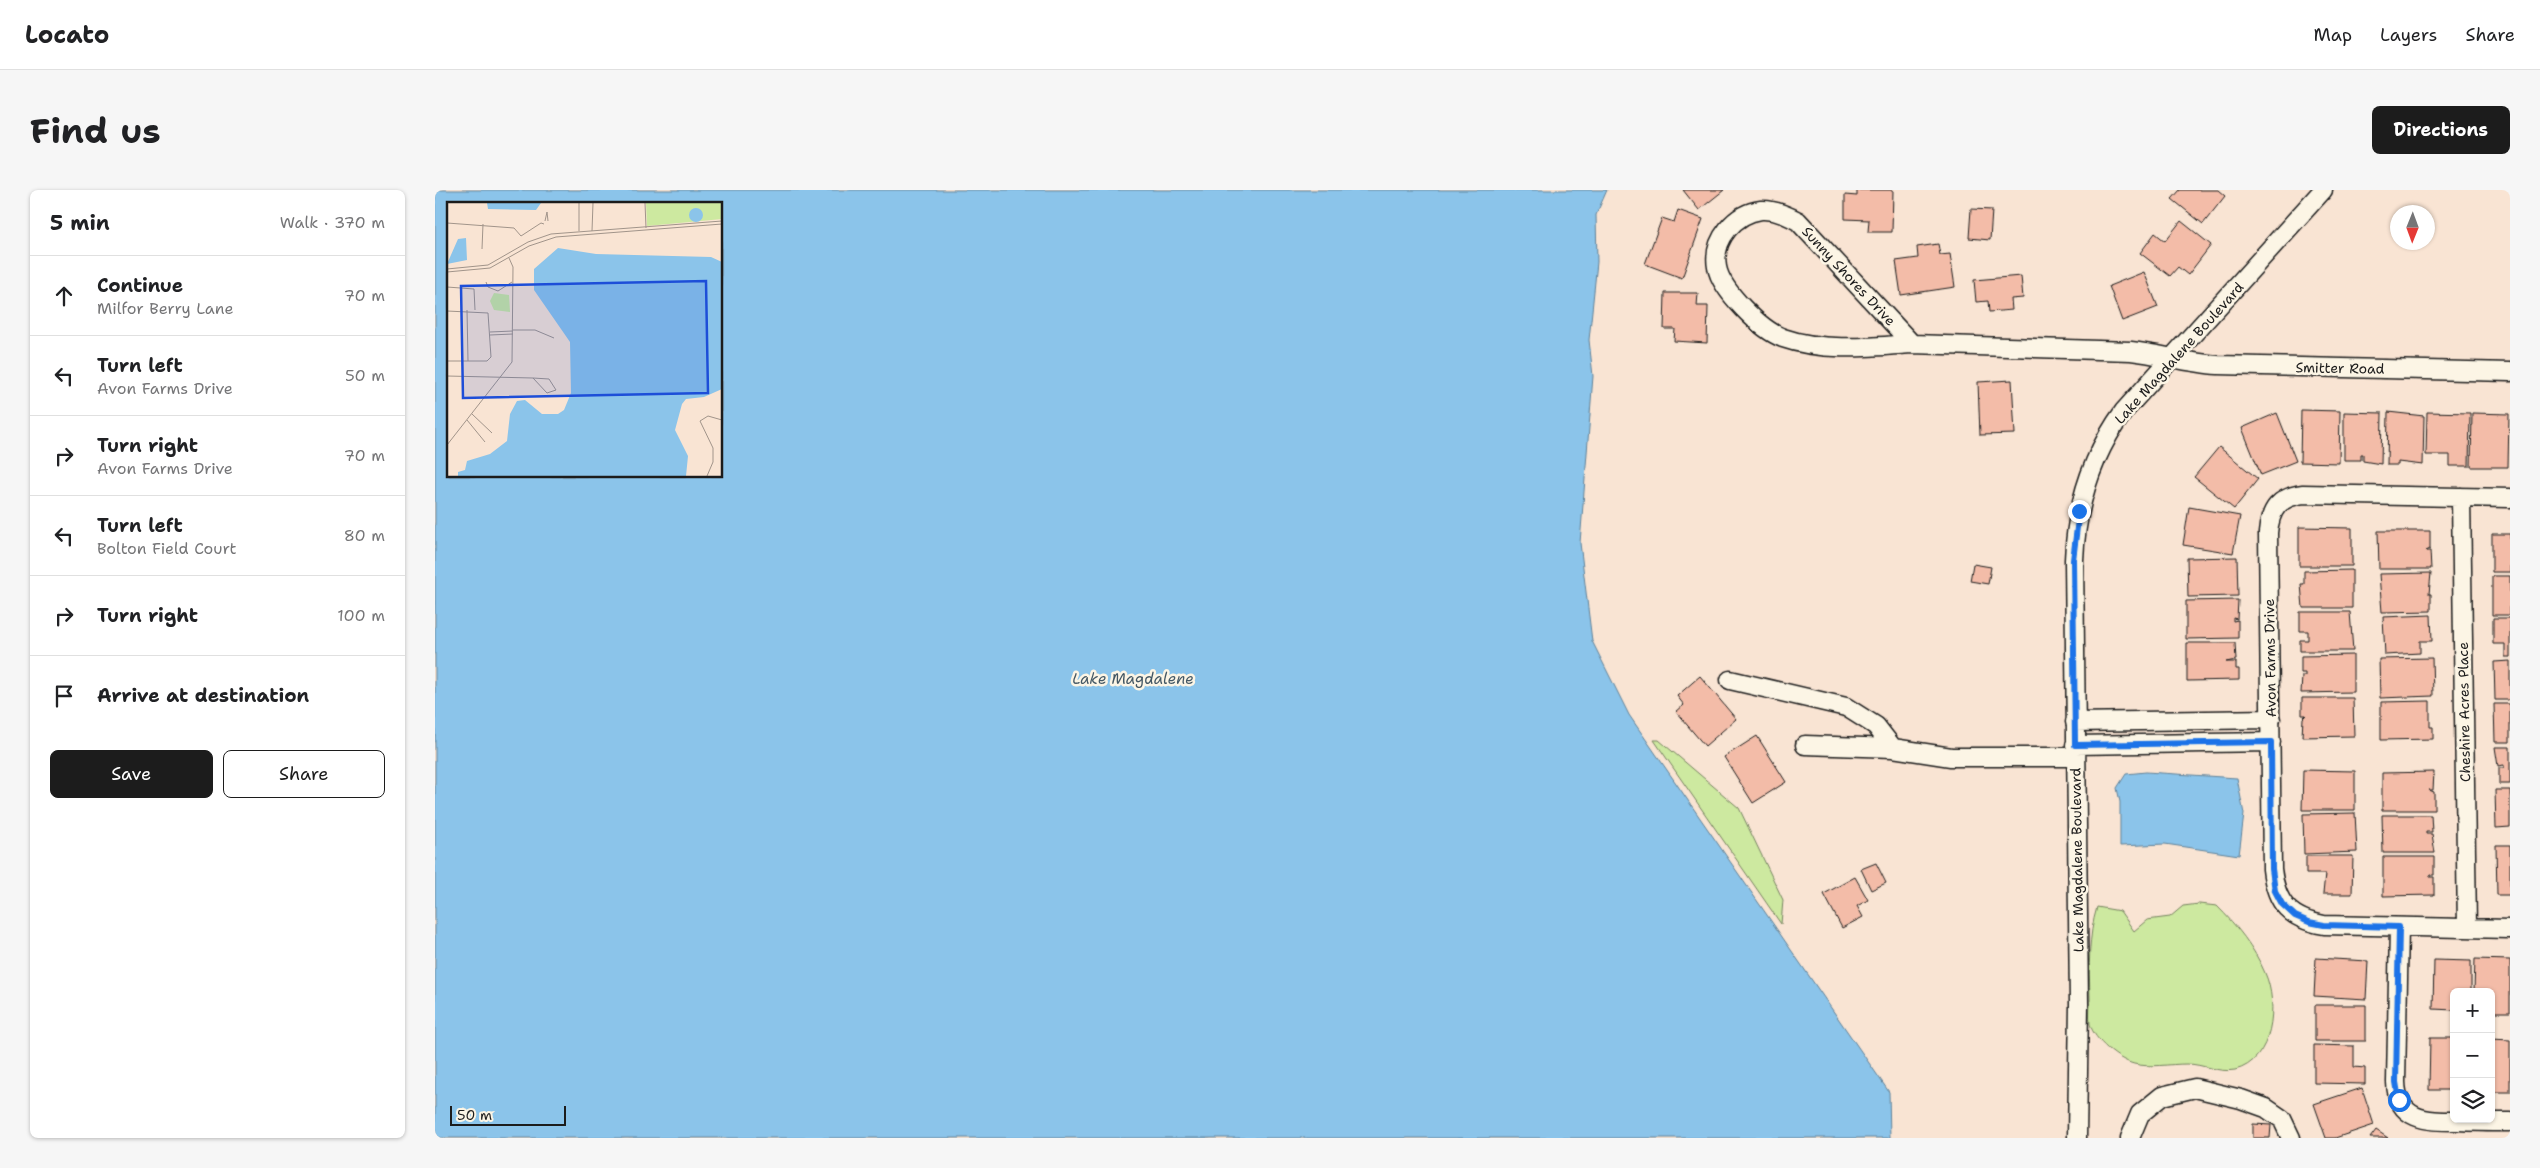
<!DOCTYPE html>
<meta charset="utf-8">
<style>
:root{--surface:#fff;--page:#f6f6f6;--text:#202124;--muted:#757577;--line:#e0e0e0;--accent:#1c1c1c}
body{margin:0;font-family:"Shantell Sans",sans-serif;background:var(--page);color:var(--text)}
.controls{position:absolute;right:15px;bottom:15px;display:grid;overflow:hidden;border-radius:8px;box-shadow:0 1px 4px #0004}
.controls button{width:45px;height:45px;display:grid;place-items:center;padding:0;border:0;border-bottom:1px solid var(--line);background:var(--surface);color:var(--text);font:25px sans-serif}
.compass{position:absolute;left:1955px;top:15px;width:45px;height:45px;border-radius:50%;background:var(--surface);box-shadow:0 1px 4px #0004;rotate:181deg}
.scale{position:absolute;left:15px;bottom:12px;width:116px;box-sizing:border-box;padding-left:5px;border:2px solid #1c1c1c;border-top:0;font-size:14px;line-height:18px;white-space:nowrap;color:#1c1c1c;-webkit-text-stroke:4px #fcf5e5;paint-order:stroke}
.stop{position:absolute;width:15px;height:15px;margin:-11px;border:4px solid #1a73e8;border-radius:50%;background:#fff}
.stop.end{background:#1a73e8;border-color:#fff;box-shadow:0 1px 5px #0008}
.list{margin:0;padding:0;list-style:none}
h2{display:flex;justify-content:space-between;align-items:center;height:65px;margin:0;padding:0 20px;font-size:21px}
h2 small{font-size:16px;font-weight:400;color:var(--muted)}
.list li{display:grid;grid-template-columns:32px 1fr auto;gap:15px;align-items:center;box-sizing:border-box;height:80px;padding:0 20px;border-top:1px solid var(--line)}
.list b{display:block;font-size:19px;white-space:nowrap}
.list p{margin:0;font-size:16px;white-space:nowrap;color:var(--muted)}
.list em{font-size:16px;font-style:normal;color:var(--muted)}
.actions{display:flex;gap:10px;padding:15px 20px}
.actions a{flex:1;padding:11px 0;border:1px solid var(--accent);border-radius:8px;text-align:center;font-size:18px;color:var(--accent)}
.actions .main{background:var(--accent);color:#fff}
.icon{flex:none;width:28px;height:28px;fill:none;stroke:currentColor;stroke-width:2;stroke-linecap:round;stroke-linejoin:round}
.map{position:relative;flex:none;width:2075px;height:948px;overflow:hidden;border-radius:8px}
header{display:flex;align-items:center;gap:30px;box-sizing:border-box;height:70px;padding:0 25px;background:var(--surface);border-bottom:1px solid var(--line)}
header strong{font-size:24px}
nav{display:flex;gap:28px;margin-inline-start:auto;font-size:18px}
.intro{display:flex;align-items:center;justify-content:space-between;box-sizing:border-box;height:120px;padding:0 30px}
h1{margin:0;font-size:35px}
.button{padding:12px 22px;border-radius:8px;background:var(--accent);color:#fff;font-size:18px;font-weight:700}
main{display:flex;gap:30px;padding:0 30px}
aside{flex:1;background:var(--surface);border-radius:8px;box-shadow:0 1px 4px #0004}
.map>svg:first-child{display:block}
.green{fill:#cde9a0;stroke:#74825e}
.water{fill:#8bc4ea;stroke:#5f8198;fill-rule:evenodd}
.building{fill:#f3bca8;stroke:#1c1c1c}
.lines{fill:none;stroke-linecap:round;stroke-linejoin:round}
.minor-casing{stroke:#1c1c1c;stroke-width:21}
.minor{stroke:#fcf5e5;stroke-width:18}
.route{stroke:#1a73e8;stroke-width:6}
.labels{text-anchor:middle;stroke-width:5;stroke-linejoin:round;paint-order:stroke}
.street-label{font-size:14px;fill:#1c1c1c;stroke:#fcf5e5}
.water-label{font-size:15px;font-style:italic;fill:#435764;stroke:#fcf5e5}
.inset-road{fill:none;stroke:#a1948a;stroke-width:1}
.view{fill:#1d4ed8;fill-opacity:0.15;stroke:#1d4ed8;stroke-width:2.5}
.inset-edge{fill:none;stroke:#1c1c1c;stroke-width:2.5}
</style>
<header>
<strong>Locato</strong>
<nav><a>Map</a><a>Layers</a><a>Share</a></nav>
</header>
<div class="intro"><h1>Find us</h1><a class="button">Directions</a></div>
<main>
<aside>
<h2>5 min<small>Walk · 370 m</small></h2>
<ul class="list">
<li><svg class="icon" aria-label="ahead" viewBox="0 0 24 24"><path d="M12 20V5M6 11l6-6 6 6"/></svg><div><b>Continue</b><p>Milfor Berry Lane</p></div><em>70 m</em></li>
<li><svg class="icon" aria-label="left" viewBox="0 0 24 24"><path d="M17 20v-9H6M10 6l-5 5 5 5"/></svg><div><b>Turn left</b><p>Avon Farms Drive</p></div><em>50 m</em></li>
<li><svg class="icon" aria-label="right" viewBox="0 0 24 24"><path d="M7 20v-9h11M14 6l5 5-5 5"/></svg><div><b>Turn right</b><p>Avon Farms Drive</p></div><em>70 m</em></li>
<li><svg class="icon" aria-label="left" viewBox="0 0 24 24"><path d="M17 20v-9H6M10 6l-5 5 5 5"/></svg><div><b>Turn left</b><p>Bolton Field Court</p></div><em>80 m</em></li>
<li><svg class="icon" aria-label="right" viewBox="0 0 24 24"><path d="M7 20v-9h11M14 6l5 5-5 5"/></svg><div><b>Turn right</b></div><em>100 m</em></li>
<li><svg class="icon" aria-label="arrive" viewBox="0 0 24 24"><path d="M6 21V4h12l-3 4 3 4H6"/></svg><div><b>Arrive at destination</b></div></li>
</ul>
<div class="actions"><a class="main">Save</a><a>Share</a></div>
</aside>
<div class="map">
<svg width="2075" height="948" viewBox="0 0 2075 948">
<rect width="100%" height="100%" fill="#f9e4d3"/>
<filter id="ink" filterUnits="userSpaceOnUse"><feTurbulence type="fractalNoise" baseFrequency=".02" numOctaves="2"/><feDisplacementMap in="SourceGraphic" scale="10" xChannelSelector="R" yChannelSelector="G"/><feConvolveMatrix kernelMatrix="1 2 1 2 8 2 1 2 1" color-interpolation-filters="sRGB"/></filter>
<g filter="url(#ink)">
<path class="green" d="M1219,550H1224L1304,618L1348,710L1346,734Z
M1764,714L1782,716C1802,736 1819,757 1830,783C1844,814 1838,871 1800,880C1783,883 1768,874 1752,874C1734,874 1715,878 1699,874C1683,870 1659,850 1655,834C1654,826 1655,816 1655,808C1654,777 1653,747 1662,717L1685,721L1699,741L1712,730L1735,727L1748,716Z"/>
<path class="water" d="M0,0H1172L1161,25L1162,72L1154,150L1158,186L1145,353L1157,451L1194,525L1454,902L1455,948H0ZM14,14H286V286H14Z
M1711,582L1802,588L1809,624L1804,665L1730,654L1685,656V612L1682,598L1691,584Z"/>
<path class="building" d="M1248,0H1289L1264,20Z
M1422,0H1458L1457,42H1433L1434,30L1410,29V5L1422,6Z
M1745,0H1783L1790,6L1768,34L1737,9Z
M1536,19L1557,20L1555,50L1534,48Z
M1243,20L1268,29L1247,88L1210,74L1227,28L1239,32Z
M1746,31L1776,55L1753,85L1743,77L1735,86L1705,63L1720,43L1730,51Z
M1503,54L1505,65L1515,64L1520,97L1466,105L1461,71L1483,68L1482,57Z
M1709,82L1723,117L1687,131L1674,96Z
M1586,86L1588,108L1576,109L1577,120L1554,122L1553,111L1541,112L1539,90Z
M1230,103H1263L1262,116H1273L1272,153L1239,151L1240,139H1229Z
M1577,190L1580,244L1545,245L1543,192Z
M1866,220L1905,221L1904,273L1865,272Z
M1909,222L1947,223L1946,274L1928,271V264H1926V270H1909Z
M1953,222L1989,226L1988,275L1963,272V275H1952Z
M1992,222L2035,223L2034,276H2015V265H1991Z
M1842,223L1861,271L1826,285L1807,238Z
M2037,223L2074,224L2073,277H2036Z
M1784,257L1823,289L1799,319L1759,287Z
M1754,317L1805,326L1798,363L1748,355Z
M1864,337L1917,338V376H1864Z
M1943,341H1995V359L1991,361H1995L1996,379H1944Z
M2057,344H2075V382H2057Z
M1802,367L1803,406L1753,407L1752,368Z
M1538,374L1556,377L1553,394L1535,391Z
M1917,380V418H1868L1866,394H1869V381Z
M1996,383L1994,404H1996V421L1947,422L1944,384Z
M2057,386H2075V425H2057Z
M1803,410L1802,429L1798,428V431L1803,430V448L1751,449V411Z
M1865,422H1915L1918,461H1865V450H1873V441H1865Z
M1996,425L1997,451H1985V463L1950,465L1948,427Z
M2058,428H2075V467H2070V454H2058Z
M1752,453H1800L1801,470L1791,472H1801V479H1804V490L1752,491Z
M1918,465V502L1866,503L1867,486H1870V483H1866V466Z
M1997,468L1998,506L1945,508L1944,469Z
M2075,471V510H2060L2059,472Z
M1265,486L1301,529L1270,556L1241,522L1249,515L1242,506Z
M1867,508H1918L1919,546L1867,547L1868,528L1871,525H1867Z
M1995,511V537H1998V549L1946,550V512Z
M2059,514H2075V552H2060Z
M1322,546L1351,592L1318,613L1289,567Z
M2060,557H2075V594H2064V578H2069V575L2063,576Z
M1868,580L1920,581V620H1867Z
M1999,582L1998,600H1994L1999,602V620H1947V583Z
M2060,600H2075V637L2061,638Z
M1920,623L1922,662L1869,664L1868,624Z
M1947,625H1996L1997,642H1991V644H1997L2000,663H1948Z
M2061,655H2075V705H2062Z
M1871,666H1918L1917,704H1888L1890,684H1871Z
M1948,667H1999V685H1995V687H1999V705L1948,706Z
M1441,673L1451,693L1436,700L1426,679Z
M1420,687L1433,710L1422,716L1428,727L1407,738L1389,704Z
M1881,768L1933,771L1931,809L1879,806Z
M2040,769L2075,770V822H2056V802H2039Z
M1999,770L2036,771V802H2019V820L1998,819Z
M1880,815H1931V851H1880Z
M1995,848H2019V900H1994Z
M2056,849L2075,850V902H2056Z
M1879,855L1919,856V877L1930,878V894L1879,893Z
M1927,898L1939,935L1900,948H1891L1879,914Z
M1818,934L1836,935L1835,948H1818Z
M1941,940L1953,948H1935Z"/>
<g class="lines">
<g class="minor-casing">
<path id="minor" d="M1477,154C1435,157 1388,162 1348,148C1326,140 1286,100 1282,77C1277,49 1301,23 1326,20C1339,19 1352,25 1363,31L1477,154L1696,161C1725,164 1753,173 1783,175L2075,182
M2026,307L2032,738
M2075,308L1868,304C1844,307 1835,319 1833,343L1837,679C1841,714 1855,729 1889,735L2075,739
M1295,490L1411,517L1441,536L1458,558L1516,567H1640
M1640,532L1836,529
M1370,555L1458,558
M1640,555L1836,552
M1964,737L1961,892C1962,932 1993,931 2024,931C2041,932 2058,932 2075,932
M1642,948L1644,814L1639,370C1641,316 1657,265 1689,221L1888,0
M1695,948L1705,924L1727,906L1760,898L1806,909L1831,918L1847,929L1856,948"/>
</g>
<use href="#minor" class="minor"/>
</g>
</g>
<g class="lines" filter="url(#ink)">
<path class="route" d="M1644,321L1638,370L1640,555L1836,552L1837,679L1840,701L1847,714L1860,726L1874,732L1889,735L1964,737L1961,892L1964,910"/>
</g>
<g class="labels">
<g class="street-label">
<text transform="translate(1414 86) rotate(47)" y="5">Sunny Shores Drive</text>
<text transform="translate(1744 163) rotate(-48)" y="5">Lake Magdalene Boulevard</text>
<text transform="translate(1905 178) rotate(1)" y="5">Smitter Road</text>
<text transform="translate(1835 468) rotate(-91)" y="5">Avon Farms Drive</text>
<text transform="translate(2029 522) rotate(-91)" y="5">Cheshire Acres Place</text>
<text transform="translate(1642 670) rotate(-91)" y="5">Lake Magdalene Boulevard</text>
</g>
<g class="water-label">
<text x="698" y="494">Lake Magdalene</text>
</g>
</g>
<g transform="translate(12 12)">
<rect width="275" height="275" fill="#f9e4d3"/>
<path d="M199,1H275V17L200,24ZM47,91L62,93L63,110L47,108L43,99Z" fill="#cde9a0"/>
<path d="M40,1H94L89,8L41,7ZM242 13a7 7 0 1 1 14 0a7 7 0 1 1-14 0ZM19,36L20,58L0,62L11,37ZM111,46L149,52L264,55L275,60V187L257,195L239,197L235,202L228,228L241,254L239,274H11V270L18,268L20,259L43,252L60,239L63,212L70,199L78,198L95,212H111L117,208L124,191L123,140L87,88V67Z" fill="#8bc4ea"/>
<path class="inset-road" d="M198,1L199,26M98,19L100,10L101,19M0,21L67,26L74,34L94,21L97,22M132,29V1M145,29L146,1M35,47L36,22M0,67L41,63L81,40L104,32L275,19M0,70L43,66L82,44L109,35L275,22M39,80L41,85L51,89L65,80M0,85L27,87L28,108M20,108L21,159M0,109L41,111L44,155L40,159H0M66,128H88L107,136M43,130L66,129M43,133L66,132M0,174L86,176L100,191L109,188L102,177L86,176M25,212L45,231M20,218L38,240M0,243L65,160L66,65L62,56M260,274L266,260V246L253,219L261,214L275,218"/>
<path class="view" d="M259,79L261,191L16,196L14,84Z"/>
<rect width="275" height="275" class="inset-edge"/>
</g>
</svg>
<div class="controls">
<button>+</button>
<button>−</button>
<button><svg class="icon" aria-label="layers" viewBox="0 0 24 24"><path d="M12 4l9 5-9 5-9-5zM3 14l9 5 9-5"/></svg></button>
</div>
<svg class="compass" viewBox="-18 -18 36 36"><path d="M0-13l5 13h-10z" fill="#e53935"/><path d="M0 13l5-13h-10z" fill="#757577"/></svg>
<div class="scale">50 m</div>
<div class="stop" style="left:1964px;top:910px"></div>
<div class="stop end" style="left:1644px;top:321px"></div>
</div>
</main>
